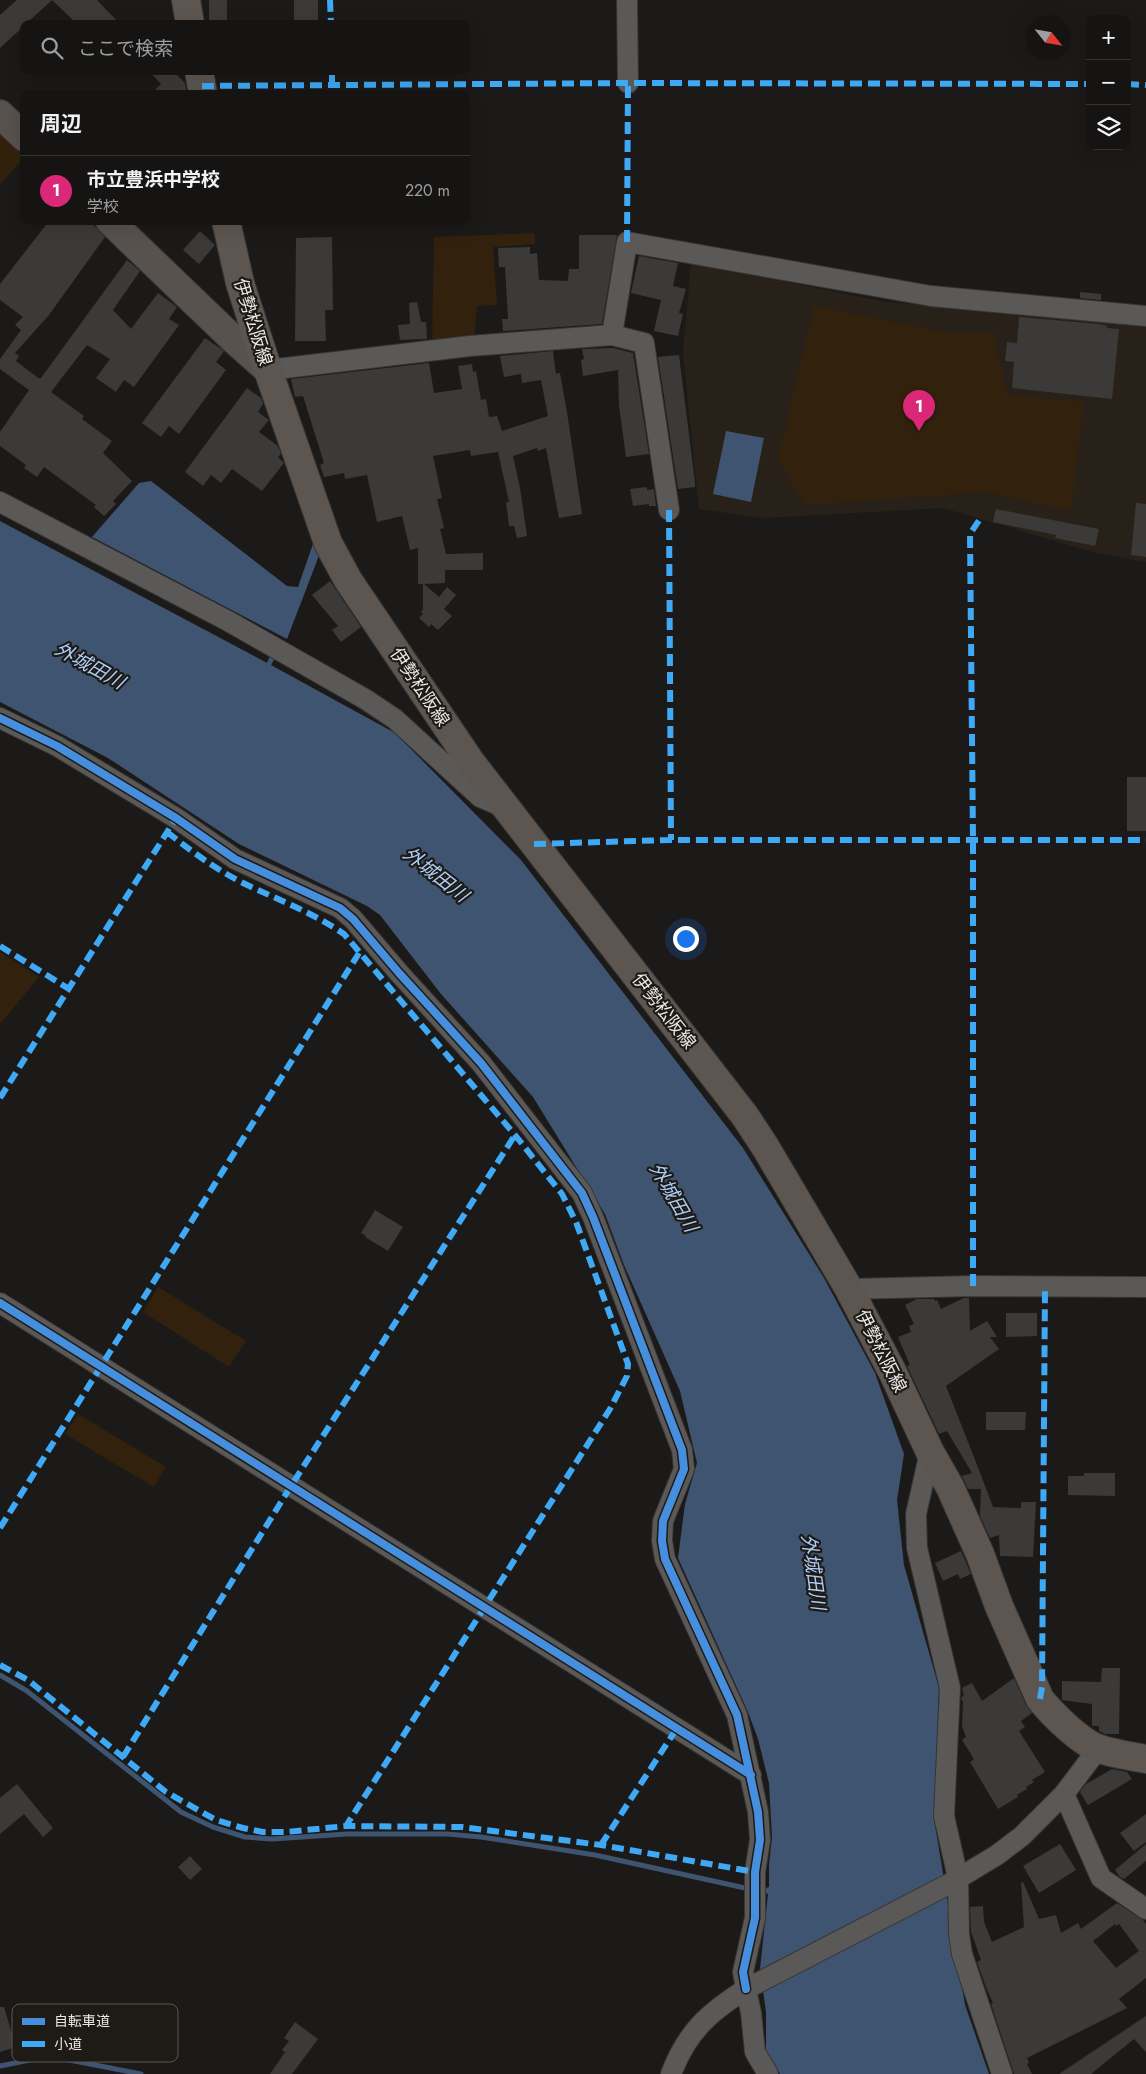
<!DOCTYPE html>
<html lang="ja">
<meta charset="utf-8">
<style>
:root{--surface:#151412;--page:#222120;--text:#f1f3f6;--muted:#9d9e9f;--line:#343332;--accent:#db2777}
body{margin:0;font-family:Jost,"Noto Sans JP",sans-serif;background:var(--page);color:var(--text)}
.controls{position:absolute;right:15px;top:15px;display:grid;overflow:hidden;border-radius:10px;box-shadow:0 5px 20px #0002}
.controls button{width:45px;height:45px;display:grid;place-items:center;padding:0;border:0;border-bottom:1px solid var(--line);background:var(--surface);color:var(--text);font:25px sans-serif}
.compass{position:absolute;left:1026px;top:15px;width:45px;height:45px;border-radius:50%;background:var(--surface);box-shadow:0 5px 20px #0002;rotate:121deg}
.you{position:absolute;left:685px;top:938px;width:18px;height:18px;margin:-12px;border:4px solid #fff;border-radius:50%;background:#1a73e8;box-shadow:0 0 0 8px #1a73e833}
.badge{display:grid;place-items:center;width:32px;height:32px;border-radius:50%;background:var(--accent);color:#fff;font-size:16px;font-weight:700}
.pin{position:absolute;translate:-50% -41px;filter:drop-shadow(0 1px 2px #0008)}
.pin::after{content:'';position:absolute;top:26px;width:18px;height:15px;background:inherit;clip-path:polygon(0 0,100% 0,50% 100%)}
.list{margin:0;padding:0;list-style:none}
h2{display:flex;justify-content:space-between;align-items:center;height:65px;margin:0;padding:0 20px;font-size:21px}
h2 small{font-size:16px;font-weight:400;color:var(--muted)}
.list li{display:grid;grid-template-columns:32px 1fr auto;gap:15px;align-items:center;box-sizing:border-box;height:70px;padding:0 20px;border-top:1px solid var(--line)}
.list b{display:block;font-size:19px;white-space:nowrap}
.list p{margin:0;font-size:16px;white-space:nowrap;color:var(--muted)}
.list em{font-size:16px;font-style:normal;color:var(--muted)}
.icon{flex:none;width:28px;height:28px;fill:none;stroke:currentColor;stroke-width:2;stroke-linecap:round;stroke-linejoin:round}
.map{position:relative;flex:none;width:1146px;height:2074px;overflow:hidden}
.search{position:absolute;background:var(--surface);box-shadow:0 5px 20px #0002;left:20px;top:20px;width:450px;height:55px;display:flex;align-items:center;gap:12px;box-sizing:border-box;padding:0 18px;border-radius:10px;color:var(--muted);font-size:19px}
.panel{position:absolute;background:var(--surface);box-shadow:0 5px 20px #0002;left:20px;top:90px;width:450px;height:135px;border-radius:10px}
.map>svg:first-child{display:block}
.built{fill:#282119}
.green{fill:#32220d}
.water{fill:#3f5470}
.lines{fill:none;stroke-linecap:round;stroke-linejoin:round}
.stream{stroke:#3f5470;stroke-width:5}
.building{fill:#3c3939;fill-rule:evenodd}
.street-casing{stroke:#373535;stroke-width:22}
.secondary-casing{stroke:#373535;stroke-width:30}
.primary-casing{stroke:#373535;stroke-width:30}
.street{stroke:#5b5957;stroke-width:20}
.secondary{stroke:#58524f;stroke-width:28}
.primary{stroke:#5d5650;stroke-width:28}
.quiet{stroke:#3fa9f5;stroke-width:6;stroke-dasharray:12 6;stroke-linecap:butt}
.cycleway-casing{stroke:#1e1a16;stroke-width:11}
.cycleway{stroke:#468fdf;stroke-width:8}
.labels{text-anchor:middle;stroke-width:4.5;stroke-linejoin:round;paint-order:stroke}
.street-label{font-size:18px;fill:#eae7e4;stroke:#1e1a16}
.water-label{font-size:19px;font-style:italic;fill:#accef9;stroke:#1e1a16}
.key{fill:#1e1a16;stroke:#5b5854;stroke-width:1}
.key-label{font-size:14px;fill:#eae7e4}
</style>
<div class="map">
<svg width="1146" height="2074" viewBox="0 0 1146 2074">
<rect width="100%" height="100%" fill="#1c1a18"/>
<path class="built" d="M691,263L886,302L1146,324V562L1096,553L943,508L763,518L699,509L683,354Z"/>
<path class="green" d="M0,129L24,153V158L0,184Z
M534,233L535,244L493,247L497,305L477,306L474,340L432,345L434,237Z
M814,306L944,332H994L1007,395L1084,402L1071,511L986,492L805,505L778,459Z
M0,952L39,977L0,1024Z
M158,1287L246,1341L229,1367L143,1312Z
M78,1414L166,1467L154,1487L65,1434Z"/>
<path class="water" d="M726,431L764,438L751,502L713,494Z
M151,481L287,586L298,587L314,541L320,553L287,639L92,537L139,483Z
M0,521L269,664L395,733L521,860L743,1148L824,1278L875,1373L904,1454L897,1500L904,1565L939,1688L934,1819L965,2005L989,2074H780L766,2050V2012L760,1969L768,1894L765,1893L766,1888L769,1887V1865L772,1837L769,1783L758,1739L748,1712L678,1558L685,1504L697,1463L680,1391L624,1265L605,1214L533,1097L441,994L380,915L367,906L239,844L108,758L0,702Z"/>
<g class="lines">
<path class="stream" d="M269,664L273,656
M0,1675L27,1691L181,1812L213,1827L245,1837L272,1839L347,1834H447L481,1837L595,1855L745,1888
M0,2066L49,2056L141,2074"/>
</g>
<path class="building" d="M17,0H52L26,24H24V26L0,48V15Z
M52,0H97L120,24H77Z
M209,0H227V24H209Z
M294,0H318V24H294Z
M149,71H173L185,83L187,94H151L161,84Z
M49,221H88L96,227L105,237L49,315L15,353L19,356L16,361L38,378H41L127,260L140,271L113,310L131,329L158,293L177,307L169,319L179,325L134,387L124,380L116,392L96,378L110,359L87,345L51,392L84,416L82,419L112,441L103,453L132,481L113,501L116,504L104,516L94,507L96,505L44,467L37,477L24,468L26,465L0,446V432L29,390L0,369V359L21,330L15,325L23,317L0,300V284Z
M200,231L215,245L199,264L183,250Z
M579,235H617L602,324L503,331L502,319H508L505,267H499L498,248L530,247V254L537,253L539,280L568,281L569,269H579Z
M332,237L333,310H325L326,341H295L296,238Z
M639,256L678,263L673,286L686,289L679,313L683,314L678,336L654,331L661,300L631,293Z
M1080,292L1101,294V300L1080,298Z
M417,302L421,322H426L427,339L400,340L398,325L410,324L409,303Z
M1019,317L1099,324L1107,326V328L1119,329L1112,399L1012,388L1014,362L1005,361L1007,342L1017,343Z
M205,338L224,351L216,362L226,370L179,434L169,426L161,437L142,423Z
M613,348L633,353L649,454L626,457L619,406L618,370L583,376L581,360L584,359L582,349Z
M553,351L556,374L560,373L567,412L582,514L559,518L546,448L538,451L537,448L513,456L520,488L527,536L517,538L514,526H509L506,502H509L498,452L471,456L470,450L433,456L442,498L437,499L444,528L440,529L446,554L483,553V570H445V583L424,584L439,597L447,587L456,595L444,609L452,616L438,630L431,624L429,627L419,618L423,614L421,612L423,609V584H418V548L410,550L402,516L377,522L367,475L345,479L344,473L324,477L320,465L324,463L303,396L295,397L291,379L429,363L434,393L462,389L458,366L472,364L473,372L476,371L481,400L486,399L489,417L497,416L502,431L548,416L541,380L522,383L521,374L504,377L500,356Z
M679,355L695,482V487L678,489L658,357Z
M247,388L261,398L263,404L258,412L269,420L259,432L278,446L281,454L278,457L284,463L262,491L232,469L221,483L211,475L203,486L185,472Z
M647,487V490L654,489L656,506H649V504L633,506L630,489Z
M1136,503L1146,504V557L1131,555Z
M996,509L1099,529L1095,546L1055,538L1056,535L993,522Z
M330,581L361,627L341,642L332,630L338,626L312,595Z
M1127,777H1146V831H1127Z
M375,1210L403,1227L388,1251L365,1237L366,1236L361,1233Z
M964,1298H969L970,1331L987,1321L997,1337H990L999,1349L946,1386L979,1470L977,1471L979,1470L993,1507L1021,1508V1502H1036L1033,1557L1000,1556L999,1535L990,1538L980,1516L981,1489H968L962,1476L972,1473L947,1431L939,1434L907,1366L910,1365L898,1337L911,1332L909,1326L914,1324L905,1305L917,1299H934L935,1301L937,1300L941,1309Z
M1006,1313H1037V1336L1006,1337Z
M986,1412H1026L1025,1430H986Z
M1084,1473H1115V1496L1068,1495V1476H1084Z
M961,1551L971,1574L960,1579L958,1574L943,1581L935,1563Z
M1102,1668H1120L1119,1734H1105L1099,1731V1726H1092V1704L1062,1700V1681L1101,1682Z
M1014,1678L1026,1705L1032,1713L1021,1721L1025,1727L1019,1731L1045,1772L1032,1780L1034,1782L1026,1787L1027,1789L1017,1795L1018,1797L998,1809L970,1762L974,1759L962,1740L966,1737L962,1726L963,1702L961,1698L964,1695L962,1688L972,1683L982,1701Z
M1112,1769L1127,1772L1132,1779L1088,1805L1080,1792L1086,1784Z
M17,1784L53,1828L43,1837L24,1814L0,1834V1798Z
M1146,1814V1842L1134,1851L1120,1833Z
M1060,1844L1076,1870L1039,1893L1023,1866Z
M1146,1844V1861L1124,1879L1120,1877L1115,1870Z
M190,1856L202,1869L190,1880L178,1867Z
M1023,1882L1039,1919L1056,1915L1061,1933L1078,1923L1081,1929L1117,1903L1143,1920L1146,1924V1978L1119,1999L1127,2008L1027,2058L1029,2063L1027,2064L1032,2074H1014L991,2004L993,2003L987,1990L977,1962L981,1960L971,1932L970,1907L983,1906L984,1922L992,1942L1024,1927L1021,1883ZM1115,1924L1116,1926L1119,1924L1139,1951L1116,1968L1093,1941Z
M0,2007H4L16,2047L0,2052Z
M1146,2016V2052L1134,2039L1091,2074H1059Z
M295,2022L318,2039L292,2074H270L285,2052L282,2050L289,2041L284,2038Z"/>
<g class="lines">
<g class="street-casing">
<path id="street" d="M627,0L628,83
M612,335L627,242L931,296L1146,316
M268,370L470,346L534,341L612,335L644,343L669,510
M0,502L228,621L365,699L395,719L480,797L506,808
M0,718L57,746L176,818L235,859L340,908L353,919L399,973L481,1063L582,1193L593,1217L682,1450L684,1469L663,1521L662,1541L665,1559L737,1715L758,1812L760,1840L755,1872V1918L743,1972L746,1989
M849,1289L973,1286L1146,1287
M0,1303L751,1775
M930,1452L916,1514L917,1548L950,1688L944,1816L958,1878L959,1934L962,1954L1002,2074
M1064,1794L1101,1878L1146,1909
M754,1985L746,1989L751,2013L755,2052L768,2074
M671,2074C687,2032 708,2013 746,1989L949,1884L997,1855L1022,1836L1064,1794L1098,1749"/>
</g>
<g class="secondary-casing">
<path id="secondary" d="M0,114L24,137
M110,221L231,337L268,370"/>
</g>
<g class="primary-casing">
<path id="primary" d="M186,0L190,24
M199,71L203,94
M226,221L240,283L268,370L328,543L348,580L470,761L745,1116L766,1148L849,1289L893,1373L930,1452L950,1487L980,1554L999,1606L1040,1699C1052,1714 1081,1743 1100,1749C1114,1754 1131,1756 1146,1759"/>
</g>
<use href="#street" class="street"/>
<use href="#secondary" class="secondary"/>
<use href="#primary" class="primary"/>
<path class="quiet" d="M330,0L331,24
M332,71V85
M1127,84L1146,85
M202,86L628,83L1090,84
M627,242L628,83
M669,510L671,840
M167,832C191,851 214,868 241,882C276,899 312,912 344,934L515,1135L562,1194L576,1222L628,1364L627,1376L610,1409L346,1826
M534,844L671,840H1146
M0,946L69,989
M0,1098L176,818
M973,1286V840L970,534L980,519
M0,1528L359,953
M0,1665L28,1680L166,1792L216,1820L243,1828L263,1832H286L346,1826L462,1827L601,1845L755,1872
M1040,1699L1042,1687L1045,1287
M123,1757L291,1486L515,1135
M601,1845L677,1728"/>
<g class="cycleway-casing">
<path id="cycleway" d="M0,718L57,746L176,818L235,859L340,908L353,919L399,973L481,1063L582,1193L593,1217L682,1450L684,1469L663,1521L662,1541L665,1559L737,1715L758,1812L760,1840L755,1872V1918L743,1972L746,1989
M0,1303L751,1775"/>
</g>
<use href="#cycleway" class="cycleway"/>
</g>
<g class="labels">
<g class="street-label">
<text transform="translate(253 322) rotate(73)" y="6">伊勢松阪線</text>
<text transform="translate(420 687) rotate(56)" y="6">伊勢松阪線</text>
<text transform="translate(664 1011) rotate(52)" y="6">伊勢松阪線</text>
<text transform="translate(881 1351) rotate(63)" y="6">伊勢松阪線</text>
</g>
<g class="water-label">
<text transform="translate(90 665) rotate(29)" y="7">外城田川</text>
<text transform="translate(436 874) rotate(38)" y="7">外城田川</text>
<text transform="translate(674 1197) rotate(60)" y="7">外城田川</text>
<text transform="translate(814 1572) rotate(82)" y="7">外城田川</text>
</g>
</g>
<rect x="12" y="2004" width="166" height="58" rx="8" class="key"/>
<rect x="22" y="2018" width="23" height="7" fill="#468fdf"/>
<rect x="22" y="2041" width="23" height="6" fill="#3fa9f5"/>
<g class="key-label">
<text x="54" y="2026">自転車道</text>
<text x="54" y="2049">小道</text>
</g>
</svg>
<div class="controls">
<button>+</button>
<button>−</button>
<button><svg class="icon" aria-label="layers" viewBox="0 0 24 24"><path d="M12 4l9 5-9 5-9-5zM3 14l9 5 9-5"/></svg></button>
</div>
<svg class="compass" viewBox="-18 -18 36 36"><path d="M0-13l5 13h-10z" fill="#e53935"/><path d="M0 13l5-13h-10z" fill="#9d9e9f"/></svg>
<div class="you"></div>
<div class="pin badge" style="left:919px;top:431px">1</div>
<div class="search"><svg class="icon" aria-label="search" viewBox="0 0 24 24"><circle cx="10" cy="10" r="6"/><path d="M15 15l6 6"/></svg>ここで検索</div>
<section class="panel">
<h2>周辺<small></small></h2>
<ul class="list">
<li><span class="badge">1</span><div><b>市立豊浜中学校</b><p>学校</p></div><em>220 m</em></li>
</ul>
</section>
</div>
